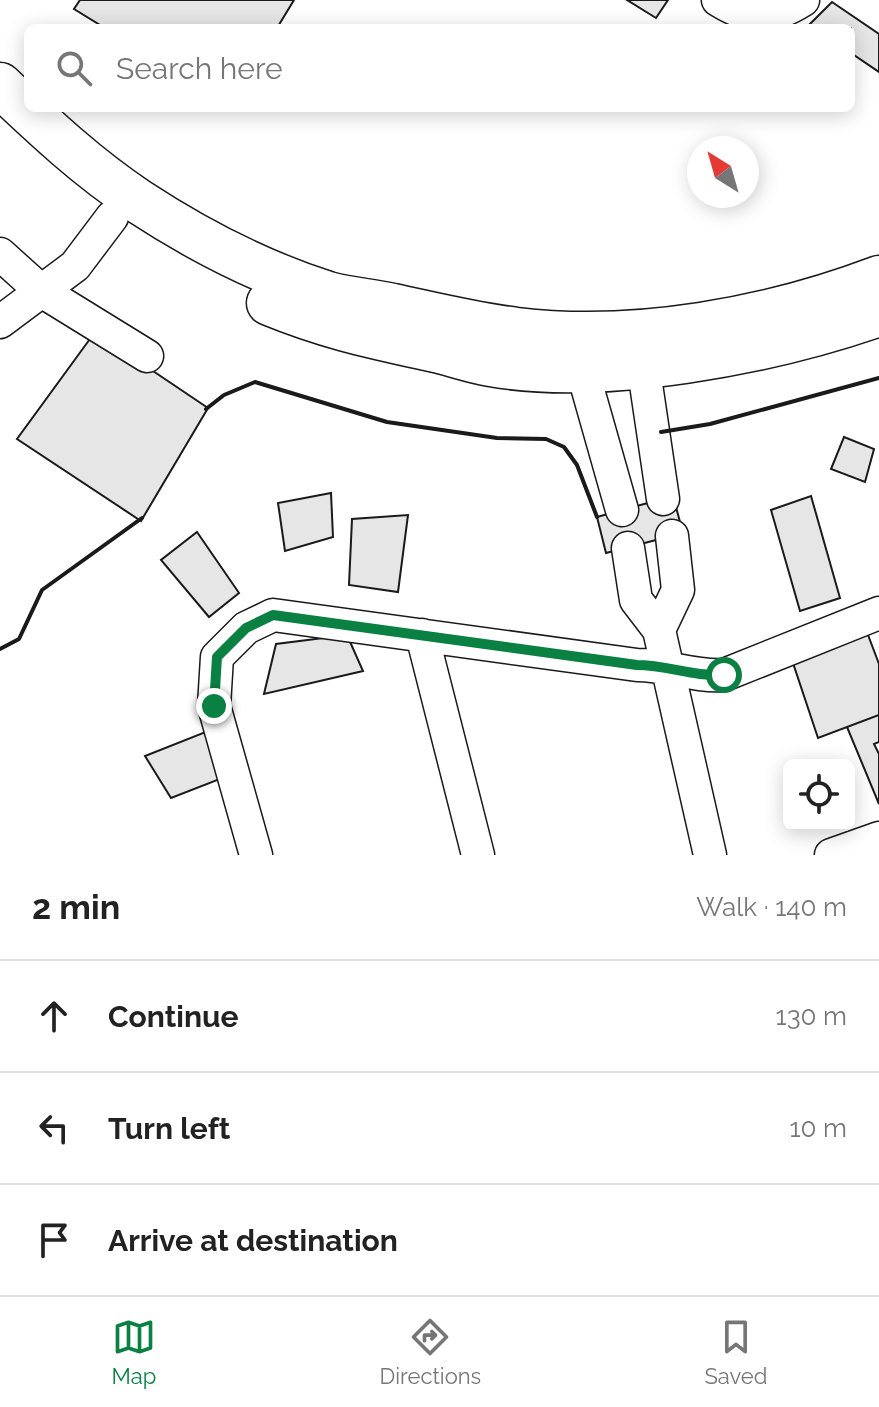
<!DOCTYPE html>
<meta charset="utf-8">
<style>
:root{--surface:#fff;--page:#f2f2f2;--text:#222;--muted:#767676;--line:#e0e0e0;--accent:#0b8043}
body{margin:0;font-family:Raleway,sans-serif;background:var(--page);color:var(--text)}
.controls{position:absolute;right:24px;bottom:24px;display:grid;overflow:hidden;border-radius:12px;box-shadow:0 4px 20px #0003}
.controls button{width:72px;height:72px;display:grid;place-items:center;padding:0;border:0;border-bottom:2px solid var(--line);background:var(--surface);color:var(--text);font:40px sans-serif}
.compass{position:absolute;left:687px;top:136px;width:72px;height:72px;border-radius:50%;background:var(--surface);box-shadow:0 4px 20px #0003;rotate:323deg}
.stop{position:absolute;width:24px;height:24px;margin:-18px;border:6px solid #0b8043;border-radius:50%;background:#fff}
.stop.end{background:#0b8043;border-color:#fff;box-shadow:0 2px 8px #0008}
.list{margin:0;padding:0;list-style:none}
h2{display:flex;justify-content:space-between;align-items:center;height:104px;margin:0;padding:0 32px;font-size:34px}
h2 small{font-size:26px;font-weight:400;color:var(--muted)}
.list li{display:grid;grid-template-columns:52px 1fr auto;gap:24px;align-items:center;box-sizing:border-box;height:112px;padding:0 32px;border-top:2px solid var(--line)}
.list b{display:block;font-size:30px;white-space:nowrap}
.list em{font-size:26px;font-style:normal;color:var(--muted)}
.icon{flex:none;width:44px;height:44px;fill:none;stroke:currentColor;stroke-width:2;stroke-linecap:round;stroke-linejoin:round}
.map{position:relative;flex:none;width:879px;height:855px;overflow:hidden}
.search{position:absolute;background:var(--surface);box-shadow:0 4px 20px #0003;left:24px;right:24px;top:24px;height:88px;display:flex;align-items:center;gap:20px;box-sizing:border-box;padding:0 28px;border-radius:12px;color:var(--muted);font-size:30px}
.sheet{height:440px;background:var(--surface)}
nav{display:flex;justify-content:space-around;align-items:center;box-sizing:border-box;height:112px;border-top:2px solid var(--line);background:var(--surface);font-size:22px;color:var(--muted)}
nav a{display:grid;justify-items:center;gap:4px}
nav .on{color:var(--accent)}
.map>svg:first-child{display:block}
.building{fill:#e6e6e6;stroke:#1a1a1a;stroke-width:2}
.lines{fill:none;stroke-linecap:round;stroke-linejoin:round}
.minor-casing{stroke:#1a1a1a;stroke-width:35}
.highway-casing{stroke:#1a1a1a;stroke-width:47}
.minor{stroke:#fff;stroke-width:32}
.highway{stroke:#fff;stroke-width:44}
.wall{stroke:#1a1a1a;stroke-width:4}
.route{stroke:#0b8043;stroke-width:10}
</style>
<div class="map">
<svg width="879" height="855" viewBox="0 0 879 855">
<rect width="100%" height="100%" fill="#fff"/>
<path class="building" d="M80,0H294L277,28H105L74,9Z
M627,0H668L656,18Z
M832,2L879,34V72L851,53V28H815L810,24Z
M95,332L208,408L141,521L17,439Z
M844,437L874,449L865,482L831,469Z
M331,493L333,537L285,551L278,503Z
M673,496L683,533L606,553L597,517Z
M811,496L840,598L800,611L771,510Z
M408,515L398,592L349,585L352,519Z
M197,532L239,593L209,617L161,560Z
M865,627L879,664V715L818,738L791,657Z
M347,635L363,671L264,694L276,644Z
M879,715V742L874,744L879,754V804L847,727Z
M208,731L220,779L171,798L145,756Z"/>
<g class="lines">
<g class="minor-casing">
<path id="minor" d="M718,0C750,20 770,21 803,0
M0,254L40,290L147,356
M0,322L75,266L112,217
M643,364L663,499
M582,369L622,510
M628,548L636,600L659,630L710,855
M659,630L678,590L672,536
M422,635L478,855
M256,855L214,706L217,657L246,628L273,615L637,665C668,665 693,677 724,675L879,613
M831,855L879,838"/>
</g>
<g class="highway-casing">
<path id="highway" d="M0,85C43,126 88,168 138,201C196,239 262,273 328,294C349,300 372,301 393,306C435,315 475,325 517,330C636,344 768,320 879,278
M269,303C325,326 367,335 426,348C447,352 469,360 490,364C603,384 771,352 879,314"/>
</g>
<use href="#minor" class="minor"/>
<use href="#highway" class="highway"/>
<path class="wall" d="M206,409L224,395L255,382L387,422L497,438L546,439L564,447L577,465L597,517
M661,432L710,424L879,378
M0,649L19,639L42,590L142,518"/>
</g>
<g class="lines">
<path class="route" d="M214,706L217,657L246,628L273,615L637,665C668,665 693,677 724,675"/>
</g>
</svg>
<div class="controls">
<button><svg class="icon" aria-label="locate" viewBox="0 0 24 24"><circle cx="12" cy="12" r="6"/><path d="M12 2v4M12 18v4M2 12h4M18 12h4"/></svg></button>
</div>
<svg class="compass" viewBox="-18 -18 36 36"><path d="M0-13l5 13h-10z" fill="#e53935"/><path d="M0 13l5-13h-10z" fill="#767676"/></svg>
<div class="stop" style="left:724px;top:675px"></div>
<div class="stop end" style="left:214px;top:706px"></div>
<div class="search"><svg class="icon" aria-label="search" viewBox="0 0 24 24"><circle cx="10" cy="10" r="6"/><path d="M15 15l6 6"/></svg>Search here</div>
</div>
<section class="sheet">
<h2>2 min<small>Walk · 140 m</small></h2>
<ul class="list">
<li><svg class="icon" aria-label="ahead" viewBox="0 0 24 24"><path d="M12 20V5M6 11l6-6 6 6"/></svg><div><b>Continue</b></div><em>130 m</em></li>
<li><svg class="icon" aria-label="left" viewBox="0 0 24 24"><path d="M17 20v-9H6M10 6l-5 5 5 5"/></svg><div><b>Turn left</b></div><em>10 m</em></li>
<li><svg class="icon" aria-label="arrive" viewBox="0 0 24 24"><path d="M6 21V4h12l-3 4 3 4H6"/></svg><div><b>Arrive at destination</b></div></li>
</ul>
</section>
<nav>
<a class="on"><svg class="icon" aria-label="map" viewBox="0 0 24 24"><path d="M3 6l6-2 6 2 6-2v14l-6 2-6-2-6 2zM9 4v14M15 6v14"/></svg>Map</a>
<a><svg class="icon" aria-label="directions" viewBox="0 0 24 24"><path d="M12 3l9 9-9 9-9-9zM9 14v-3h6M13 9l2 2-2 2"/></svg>Directions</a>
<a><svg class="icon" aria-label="saved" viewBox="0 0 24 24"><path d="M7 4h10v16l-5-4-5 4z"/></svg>Saved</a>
</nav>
